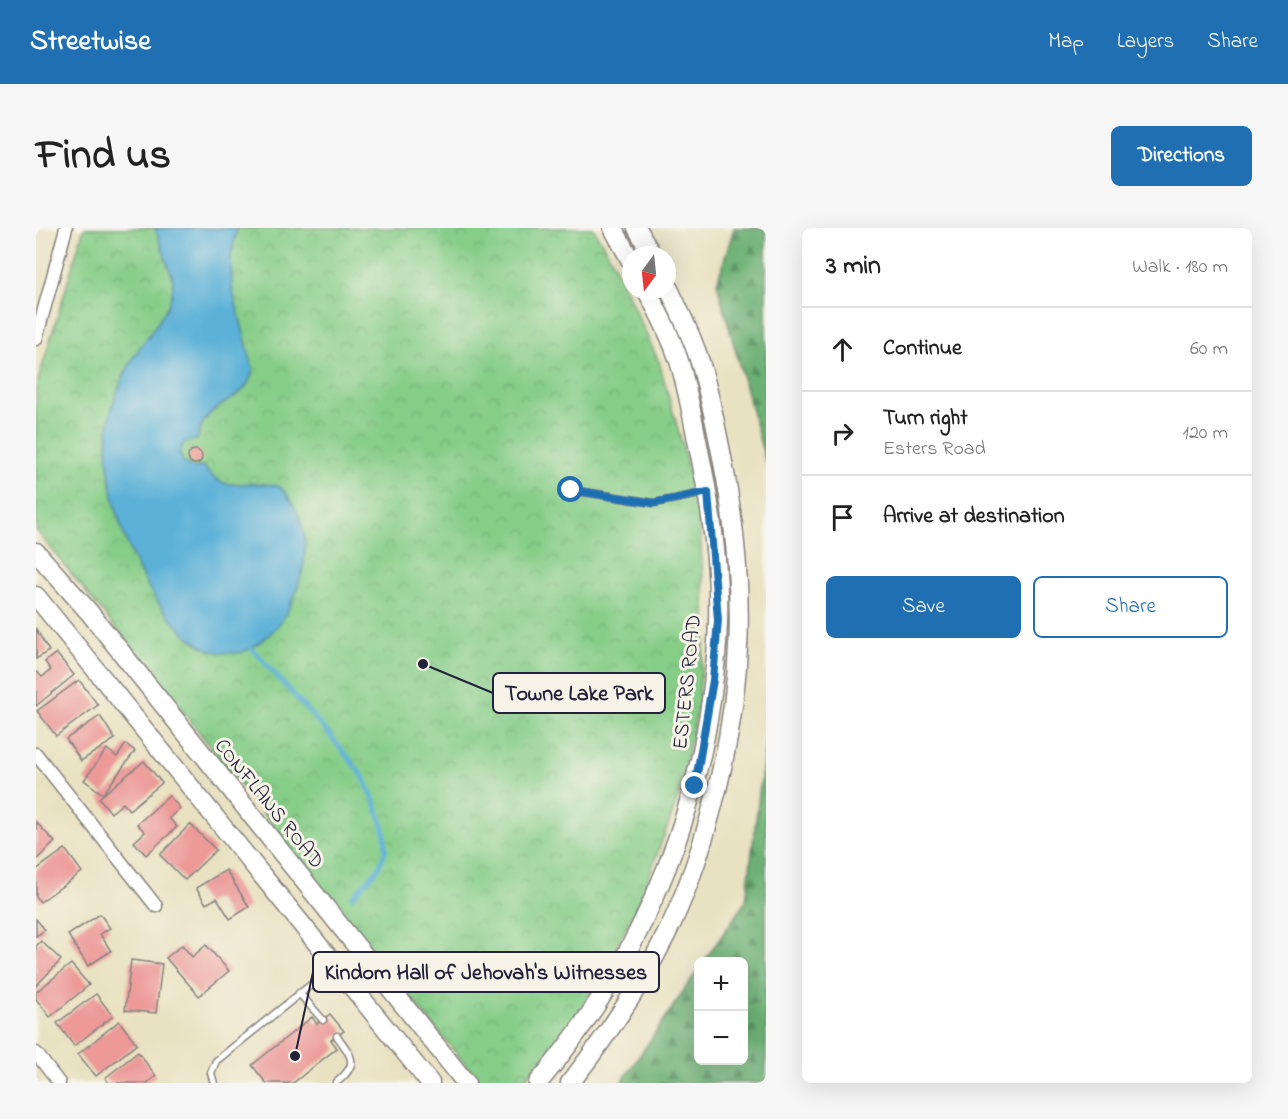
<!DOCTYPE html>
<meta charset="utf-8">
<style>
:root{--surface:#fff;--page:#f6f6f6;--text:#222;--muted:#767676;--line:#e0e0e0;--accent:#1f6fb2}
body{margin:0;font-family:"Indie Flower",sans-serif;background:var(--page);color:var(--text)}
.controls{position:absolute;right:18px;bottom:18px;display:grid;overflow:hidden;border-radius:9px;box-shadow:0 6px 24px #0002}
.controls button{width:54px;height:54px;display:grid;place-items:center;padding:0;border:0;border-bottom:2px solid var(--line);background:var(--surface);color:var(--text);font:30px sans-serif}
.compass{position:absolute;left:586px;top:18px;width:54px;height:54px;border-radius:50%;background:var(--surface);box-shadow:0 6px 24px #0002;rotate:195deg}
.stop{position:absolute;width:18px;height:18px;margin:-14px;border:4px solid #1f6fb2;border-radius:50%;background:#fff}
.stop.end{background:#1f6fb2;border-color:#fff;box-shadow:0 2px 6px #0008}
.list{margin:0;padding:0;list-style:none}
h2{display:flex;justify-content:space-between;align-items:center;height:78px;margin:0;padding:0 24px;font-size:26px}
h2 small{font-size:20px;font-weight:400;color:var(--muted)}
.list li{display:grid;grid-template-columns:39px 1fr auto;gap:18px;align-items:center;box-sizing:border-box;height:84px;padding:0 24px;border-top:2px solid var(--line)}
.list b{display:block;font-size:22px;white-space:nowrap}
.list p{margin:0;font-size:20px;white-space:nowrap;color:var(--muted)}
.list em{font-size:20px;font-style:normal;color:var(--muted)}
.actions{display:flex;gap:12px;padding:18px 24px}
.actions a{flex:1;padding:14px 0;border:2px solid var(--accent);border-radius:9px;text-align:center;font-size:21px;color:var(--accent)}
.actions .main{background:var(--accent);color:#fff}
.icon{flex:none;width:33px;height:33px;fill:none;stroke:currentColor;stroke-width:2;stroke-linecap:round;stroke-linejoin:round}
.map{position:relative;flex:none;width:730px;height:855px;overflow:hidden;border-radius:9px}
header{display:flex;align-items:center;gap:36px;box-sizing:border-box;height:84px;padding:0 30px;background:var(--accent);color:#fff}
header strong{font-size:28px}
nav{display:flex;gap:33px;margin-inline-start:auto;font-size:21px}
.intro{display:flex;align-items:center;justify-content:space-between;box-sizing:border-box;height:144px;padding:0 36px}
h1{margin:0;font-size:42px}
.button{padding:15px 27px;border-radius:9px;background:var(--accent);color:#fff;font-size:21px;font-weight:700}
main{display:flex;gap:36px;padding:0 36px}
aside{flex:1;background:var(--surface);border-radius:9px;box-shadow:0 6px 24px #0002}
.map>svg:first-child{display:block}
.forest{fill:url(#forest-firs);stroke:#476958;stroke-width:1.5}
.park{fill:url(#park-crowns);stroke:#547862;stroke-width:1.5}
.water{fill:#5cb1d8;stroke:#3f6a8a;stroke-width:1.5}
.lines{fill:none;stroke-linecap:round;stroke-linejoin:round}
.stream{stroke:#5cb1d8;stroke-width:4.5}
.building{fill:#ec9998}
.lane-casing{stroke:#86827e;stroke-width:9}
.street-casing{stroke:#86827e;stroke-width:15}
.secondary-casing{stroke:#86827e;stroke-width:21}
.lane{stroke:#fff;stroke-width:6}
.street{stroke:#fff;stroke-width:12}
.secondary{stroke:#fff;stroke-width:18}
.route{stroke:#1f6fb2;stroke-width:8}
.labels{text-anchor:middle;stroke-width:6;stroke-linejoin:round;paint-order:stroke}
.street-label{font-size:21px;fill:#22223b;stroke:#f7f3e8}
.leader{fill:none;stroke:#22223b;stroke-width:2}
.callout-dot{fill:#22223b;stroke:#f7f3e8;stroke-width:2}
.callout{fill:#f7f3e8;stroke:#22223b;stroke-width:2}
.callout-label{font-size:22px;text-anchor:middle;font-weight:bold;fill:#22223b}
</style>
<header>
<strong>Streetwise</strong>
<nav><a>Map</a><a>Layers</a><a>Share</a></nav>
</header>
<div class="intro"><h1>Find us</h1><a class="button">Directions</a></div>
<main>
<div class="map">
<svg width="730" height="855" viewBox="0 0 730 855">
<defs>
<pattern id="forest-firs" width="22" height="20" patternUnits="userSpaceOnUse" patternTransform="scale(1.5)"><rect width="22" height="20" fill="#6cb074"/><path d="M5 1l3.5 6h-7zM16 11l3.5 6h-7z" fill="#588f60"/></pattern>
<pattern id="park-crowns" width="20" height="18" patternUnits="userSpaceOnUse" patternTransform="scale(1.5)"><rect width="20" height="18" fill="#86cd88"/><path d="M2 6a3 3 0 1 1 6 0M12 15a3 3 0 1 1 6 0" fill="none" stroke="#73b076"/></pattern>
</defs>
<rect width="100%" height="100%" fill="#f7f3e8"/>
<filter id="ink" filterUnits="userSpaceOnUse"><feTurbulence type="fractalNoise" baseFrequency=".0167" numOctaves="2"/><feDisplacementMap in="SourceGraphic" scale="12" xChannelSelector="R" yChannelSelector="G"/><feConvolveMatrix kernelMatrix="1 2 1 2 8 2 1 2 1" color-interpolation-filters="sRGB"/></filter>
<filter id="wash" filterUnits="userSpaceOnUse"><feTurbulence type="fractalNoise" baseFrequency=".008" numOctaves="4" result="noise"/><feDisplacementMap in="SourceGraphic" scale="24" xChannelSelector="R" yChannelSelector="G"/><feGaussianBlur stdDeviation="1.35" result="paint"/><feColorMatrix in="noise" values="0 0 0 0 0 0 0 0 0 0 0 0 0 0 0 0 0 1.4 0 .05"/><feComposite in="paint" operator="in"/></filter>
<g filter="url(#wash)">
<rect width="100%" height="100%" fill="#e9e2c2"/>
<path class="forest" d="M698,0H730V235L681,55Z
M730,509V855H585L662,742V832H708V734L668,733L710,673Z"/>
<path class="park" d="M48,0H557L574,28L623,134L648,223L663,292L670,393L662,478L642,570L603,675L560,758L518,818L485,855H445L311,693L160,500L0,302V159Z"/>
<path class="water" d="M119,0H201L195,28L196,60L217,141C211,179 166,171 162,211L148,215L143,224L148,235L158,240L167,238C187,265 199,253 228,256C231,257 238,256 241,258C249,261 254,271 258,278C278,314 268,351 250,386C242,400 222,419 206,424C202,425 197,425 193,425C179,426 166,419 156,411C99,368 57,249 76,180C81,163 88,145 97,130C111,106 140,80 137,51Z"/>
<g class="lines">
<path class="stream" d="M212,416L298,512L326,547L338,572L348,601L350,622L342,641L316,669"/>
</g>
<g id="blocks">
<path class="building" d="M152 229a7 7 0 1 1 14 0a7 7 0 1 1-14 0Z
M0,401L13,423L0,431Z
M20,425L38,447L0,478V445L1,444L6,449L15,442L9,434Z
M43,452L62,477L20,508L1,483Z
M64,488L79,511L45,533L30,511Z
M90,516L99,523L67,566L48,552L71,521L81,529Z
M108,533L126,555L93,582L87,575L75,585L63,570Z
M133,568L144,580L133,590L141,599L110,627L98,614L109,604L101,596Z
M0,594L19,614L0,632Z
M154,596L180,622L149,652L124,627Z
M29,621L46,644L4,674L0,669V642Z
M190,642L213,679L194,691L181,670L170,676L160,660Z
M64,686L74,700L64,706L75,723L52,738L32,707Z
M0,691L9,702L0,708Z
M5,713L25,732L0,758V718Z
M146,717L156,729L170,717L193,743L163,768L130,730Z
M95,732L126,736L120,785L89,782Z
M35,736L53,757L14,789L0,771V764Z
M60,766L77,788L38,818L21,795Z
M294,786L308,803L295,812L301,820L257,855H230L216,837L276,789L281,796Z
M83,793L101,816L60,848L42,826Z
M102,824L120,848L111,855H73L69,850Z"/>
</g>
</g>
<g filter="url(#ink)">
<use href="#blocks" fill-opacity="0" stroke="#86827e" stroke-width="1.5"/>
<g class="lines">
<g class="lane-casing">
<path id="lane" d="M535,262L618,275L669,265
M263,765L287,792
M178,855L175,845L180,833L297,739
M300,855C323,836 317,830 301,808"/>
</g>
<g class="street-casing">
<path id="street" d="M0,111L30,0
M0,526L120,678
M0,825L23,855"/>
</g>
<g class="secondary-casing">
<path id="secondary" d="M577,0L595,33
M601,0L616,27
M0,324L53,384L430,855
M0,368L394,855
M502,855C611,726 676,563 682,394C684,340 674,275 663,222C657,193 652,162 643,133C635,109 623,85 611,63
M534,855C570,809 604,759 630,707C649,669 663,628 674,588C709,465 711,354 686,229C679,195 673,160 662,128C654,104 642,80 631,57"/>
</g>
<use href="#lane" class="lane"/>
<use href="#street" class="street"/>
<use href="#secondary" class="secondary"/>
</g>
</g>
<g class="lines" filter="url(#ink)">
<path class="route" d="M535,262L618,275L672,264L682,392L677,452L659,558"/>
</g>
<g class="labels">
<g class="street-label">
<text transform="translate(650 454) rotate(-84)" y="7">ESTERS ROAD</text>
<text transform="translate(234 575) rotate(51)" y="7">CONFLANS ROAD</text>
</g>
</g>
<path class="leader" d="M387 436L457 465M259 828L277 744"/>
<g class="callout-dot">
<circle cx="387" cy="436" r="6"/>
<circle cx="259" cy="828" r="6"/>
</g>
<g class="callout">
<rect x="457" y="445" width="172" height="40" rx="6"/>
<rect x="277" y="724" width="346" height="40" rx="6"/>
</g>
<g class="callout-label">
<text x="543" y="472">Towne Lake Park</text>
<text x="450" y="751">Kindom Hall of Jehovah's Witnesses</text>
</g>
</svg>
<div class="controls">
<button>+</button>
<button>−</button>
</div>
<svg class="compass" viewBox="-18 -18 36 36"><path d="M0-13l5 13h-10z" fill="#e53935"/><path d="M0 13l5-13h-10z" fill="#767676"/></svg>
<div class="stop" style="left:535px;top:262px"></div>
<div class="stop end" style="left:659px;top:558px"></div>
</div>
<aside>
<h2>3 min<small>Walk · 180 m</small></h2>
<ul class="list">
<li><svg class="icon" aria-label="ahead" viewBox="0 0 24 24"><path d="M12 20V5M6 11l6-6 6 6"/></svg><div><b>Continue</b></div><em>60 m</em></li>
<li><svg class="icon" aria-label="right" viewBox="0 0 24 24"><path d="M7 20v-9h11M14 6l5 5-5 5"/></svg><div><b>Turn right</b><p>Esters Road</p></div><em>120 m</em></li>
<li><svg class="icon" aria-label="arrive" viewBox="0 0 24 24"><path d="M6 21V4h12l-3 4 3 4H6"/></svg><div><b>Arrive at destination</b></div></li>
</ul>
<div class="actions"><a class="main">Save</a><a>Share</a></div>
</aside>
</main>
